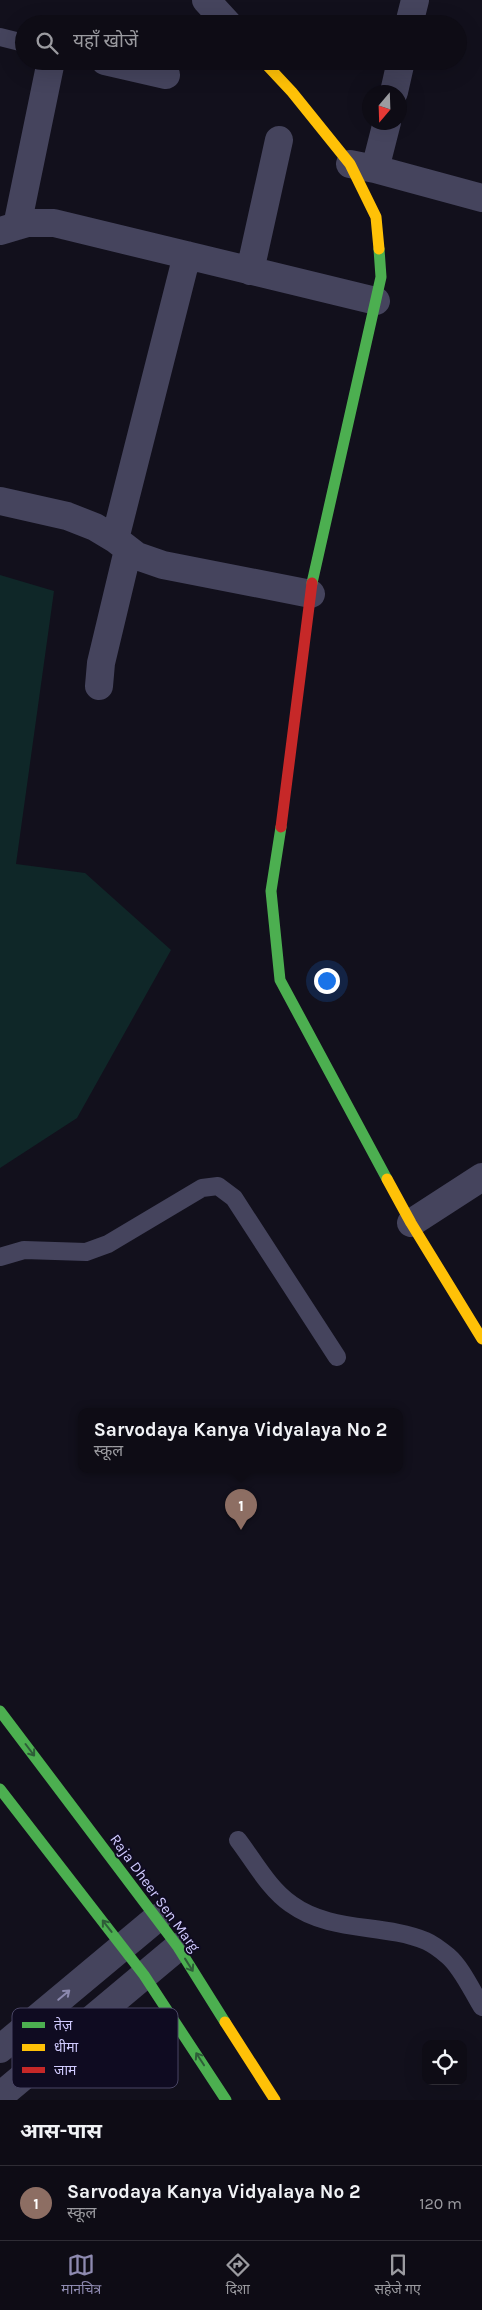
<!DOCTYPE html>
<html lang="hi">
<meta charset="utf-8">
<style>
:root{--surface:#0e0c15;--page:#1c1a22;--text:#f1f3f6;--muted:#9b9ba0;--line:#2e2c34;--accent:#8e8ab0}
body{margin:0;font-family:Karla,"Noto Sans Devanagari",sans-serif;background:var(--page);color:var(--text)}
.controls{position:absolute;right:15px;bottom:15px;display:grid;overflow:hidden;border-radius:10px;box-shadow:0 5px 20px #0002}
.controls button{width:45px;height:45px;display:grid;place-items:center;padding:0;border:0;border-bottom:1px solid var(--line);background:var(--surface);color:var(--text);font:25px sans-serif}
.compass{position:absolute;left:362px;top:85px;width:45px;height:45px;border-radius:50%;background:var(--surface);box-shadow:0 5px 20px #0002;rotate:199deg}
.you{position:absolute;left:326px;top:980px;width:18px;height:18px;margin:-12px;border:4px solid #fff;border-radius:50%;background:#1a73e8;box-shadow:0 0 0 8px #1a73e833}
.badge{display:grid;place-items:center;width:32px;height:32px;border-radius:50%;background:var(--accent);color:#fff;font-size:16px;font-weight:700}
.pin{position:absolute;translate:-50% -41px;filter:drop-shadow(0 1px 2px #0008)}
.pin::after{content:'';position:absolute;top:26px;width:18px;height:15px;background:inherit;clip-path:polygon(0 0,100% 0,50% 100%)}
.popup{position:absolute;left:78px;top:1408px;width:325px;height:65px;box-sizing:border-box;display:grid;place-content:center;border-radius:10px;background:var(--surface);filter:drop-shadow(0 1px 4px #0005);font-size:16px;white-space:nowrap;color:var(--muted)}
.popup b{font-size:19px;color:var(--text)}
.popup::after{content:'';position:absolute;left:50%;top:100%;margin-left:-10px;border:10px solid transparent;border-top-color:var(--surface)}
.list{margin:0;padding:0;list-style:none}
h2{display:flex;justify-content:space-between;align-items:center;height:65px;margin:0;padding:0 20px;font-size:21px}
h2 small{font-size:16px;font-weight:400;color:var(--muted)}
.list li{display:grid;grid-template-columns:32px 1fr auto;gap:15px;align-items:center;box-sizing:border-box;height:75px;padding:0 20px;border-top:1px solid var(--line)}
.list b{display:block;font-size:19px;white-space:nowrap}
.list p{margin:0;font-size:16px;white-space:nowrap;color:var(--muted)}
.list em{font-size:16px;font-style:normal;color:var(--muted)}
.icon{flex:none;width:28px;height:28px;fill:none;stroke:currentColor;stroke-width:2;stroke-linecap:round;stroke-linejoin:round}
.map{position:relative;flex:none;width:482px;height:2100px;overflow:hidden}
.search{position:absolute;background:var(--surface);box-shadow:0 5px 20px #0002;left:15px;right:15px;top:15px;height:55px;display:flex;align-items:center;gap:12px;box-sizing:border-box;padding:0 18px;border-radius:28px;color:var(--muted);font-size:19px}
.sheet{height:140px;background:var(--surface)}
nav{display:flex;justify-content:space-around;align-items:center;box-sizing:border-box;height:70px;border-top:1px solid var(--line);background:var(--surface);font-size:14px;color:var(--muted)}
nav a{display:grid;justify-items:center;gap:2px}
nav .on{color:var(--accent)}
.map>svg:first-child{display:block}
.green{fill:#0f2728}
.lines{fill:none;stroke-linecap:round;stroke-linejoin:round}
.lane{stroke:#45445d;stroke-width:18}
.street{stroke:#45445d;stroke-width:28}
.fast{stroke:#4caf50;stroke-width:11}
.slow{stroke:#ffc107;stroke-width:11}
.jam{stroke:#c62828;stroke-width:11}
.oneway{stroke:#2e5d38}
.oneway2{stroke:#8b88ae}
.labels{text-anchor:middle;stroke-width:4;stroke-linejoin:round;paint-order:stroke}
.street-label{font-size:15px;fill:#d1cbff;stroke:#0f0b21}
.key{fill:#0f0b21;stroke:#494564;stroke-width:1}
.key-label{font-size:14px;fill:#d1cbff}
</style>
<div class="map">
<svg width="482" height="2100" viewBox="0 0 482 2100">
<rect width="100%" height="100%" fill="#12101c"/>
<path class="green" d="M0,575L54,591L16,864L85,873L171,950L77,1118L0,1168Z"/>
<g class="lines">
<path class="lane" d="M0,37L24,43
M0,1257L24,1250L86,1252L108,1244L202,1188L218,1186L234,1198L337,1357
M238,1840C254,1861 269,1889 291,1904C331,1933 382,1923 426,1941C433,1944 442,1951 448,1956C462,1968 472,1991 482,2007"/>
<path class="street" d="M206,0L228,24
M409,24L415,0
M105,61L166,75
M394,92L401,61
M350,164L375,169L482,198
M375,169L387,122
M17,226L51,61
M0,231L27,223H54L376,301
M250,271L279,140
M0,501L67,516L95,527L115,539L137,556L163,565L311,594
M115,539L187,255
M99,686L101,663L128,550
M411,1223L482,1177
M0,2049L157,1918
M0,2096L178,1947"/>
<path class="fast" d="M312,583L381,277L379,249
M281,827L271,891L280,980L387,1179
M0,1711L178,1947L225,2022
M0,1789L144,1975L226,2100"/>
<path class="slow" d="M263,61L292,92L350,164L376,217L379,249
M387,1179L411,1223L482,1339
M225,2022L275,2100"/>
<path class="jam" d="M281,827L312,583"/>
</g>
<defs><path id="oneway-shaft" d="M-6 0H5M1.5-3L5.5 0L1.5 3" fill="none" stroke-width="1.6" stroke-linecap="round" stroke-linejoin="round" transform="scale(1.25)"/></defs>
<g class="oneway">
<use href="#oneway-shaft" transform="translate(30 1750) rotate(53)"/>
<use href="#oneway-shaft" transform="translate(107 1926) rotate(-128)"/>
<use href="#oneway-shaft" transform="translate(189 1965) rotate(58)"/>
<use href="#oneway-shaft" transform="translate(200 2059) rotate(-123)"/>
</g>
<use class="oneway2" href="#oneway-shaft" transform="translate(64 1995) rotate(-40)"/>
<g class="labels">
<g class="street-label">
<text transform="translate(155 1893) rotate(54)" y="5">Raja Dheer Sen Marg</text>
</g>
</g>
<rect x="12" y="2008" width="166" height="80" rx="8" class="key"/>
<rect x="22" y="2022" width="23" height="6" fill="#4caf50"/>
<rect x="22" y="2044" width="23" height="7" fill="#ffc107"/>
<rect x="22" y="2067" width="23" height="6" fill="#c62828"/>
<g class="key-label">
<text x="54" y="2030">तेज़</text>
<text x="54" y="2052">धीमा</text>
<text x="54" y="2075">जाम</text>
</g>
</svg>
<div class="controls">
<button><svg class="icon" aria-label="locate" viewBox="0 0 24 24"><circle cx="12" cy="12" r="6"/><path d="M12 2v4M12 18v4M2 12h4M18 12h4"/></svg></button>
</div>
<svg class="compass" viewBox="-18 -18 36 36"><path d="M0-13l5 13h-10z" fill="#e53935"/><path d="M0 13l5-13h-10z" fill="#9b9ba0"/></svg>
<div class="you"></div>
<div class="pin badge" style="left:241px;top:1530px;background:#8d6e63">1</div>
<div class="popup"><b>Sarvodaya Kanya Vidyalaya No 2</b>स्कूल</div>
<div class="search"><svg class="icon" aria-label="search" viewBox="0 0 24 24"><circle cx="10" cy="10" r="6"/><path d="M15 15l6 6"/></svg>यहाँ खोजें</div>
</div>
<section class="sheet">
<h2>आस-पास<small></small></h2>
<ul class="list">
<li><span class="badge" style="background:#8d6e63">1</span><div><b>Sarvodaya Kanya Vidyalaya No 2</b><p>स्कूल</p></div><em>120 m</em></li>
</ul>
</section>
<nav>
<a class="on"><svg class="icon" aria-label="map" viewBox="0 0 24 24"><path d="M3 6l6-2 6 2 6-2v14l-6 2-6-2-6 2zM9 4v14M15 6v14"/></svg>मानचित्र</a>
<a><svg class="icon" aria-label="directions" viewBox="0 0 24 24"><path d="M12 3l9 9-9 9-9-9zM9 14v-3h6M13 9l2 2-2 2"/></svg>दिशा</a>
<a><svg class="icon" aria-label="saved" viewBox="0 0 24 24"><path d="M7 4h10v16l-5-4-5 4z"/></svg>सहेजे गए</a>
</nav>
